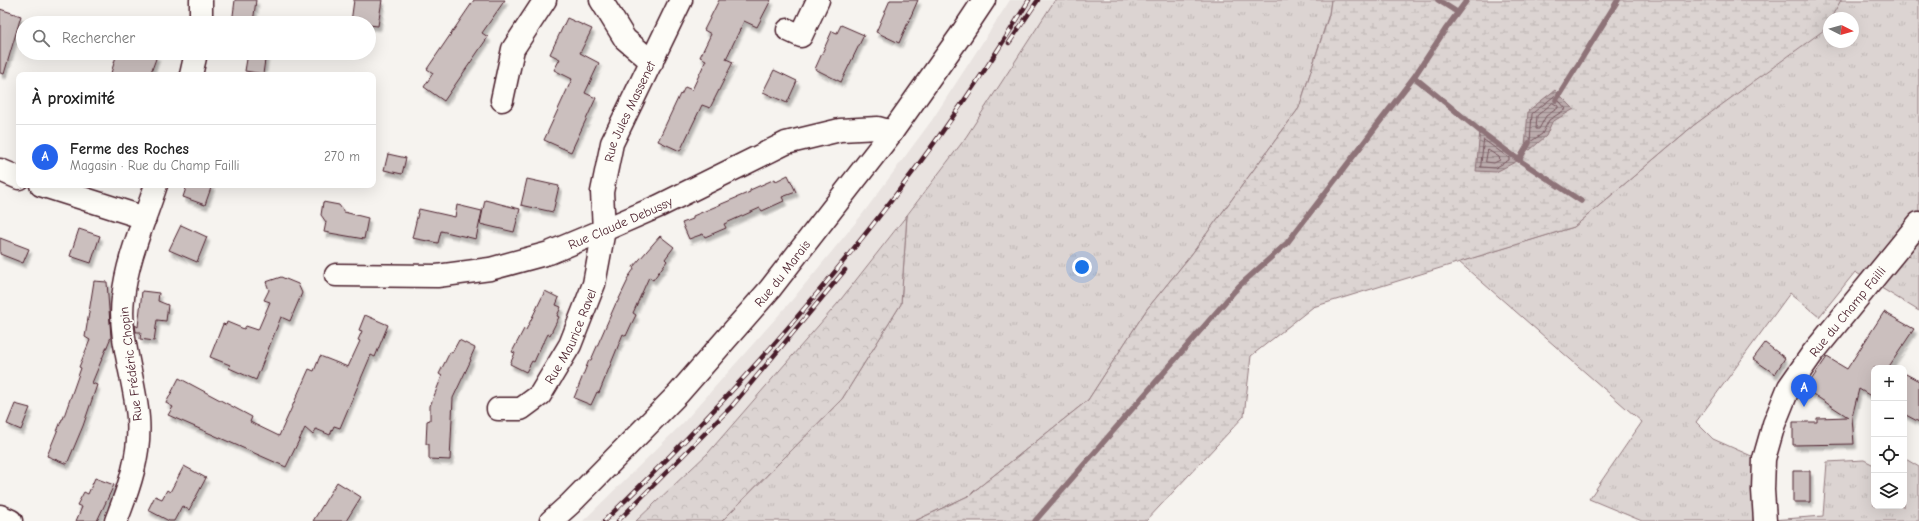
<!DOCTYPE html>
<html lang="fr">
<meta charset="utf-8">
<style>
:root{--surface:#fff;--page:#f6f6f6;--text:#222;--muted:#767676;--line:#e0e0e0;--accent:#2563eb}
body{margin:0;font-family:"Comic Neue",sans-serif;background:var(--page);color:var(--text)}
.controls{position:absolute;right:12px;bottom:12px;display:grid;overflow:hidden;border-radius:8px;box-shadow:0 4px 16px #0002}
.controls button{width:36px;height:36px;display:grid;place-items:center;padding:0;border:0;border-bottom:1px solid var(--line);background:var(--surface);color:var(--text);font:20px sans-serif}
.compass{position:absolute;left:1823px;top:12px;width:36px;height:36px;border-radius:50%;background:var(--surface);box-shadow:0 4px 16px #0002;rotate:96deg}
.you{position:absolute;left:1082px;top:267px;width:14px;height:14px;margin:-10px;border:3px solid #fff;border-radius:50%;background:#1a73e8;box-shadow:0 0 0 6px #1a73e833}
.badge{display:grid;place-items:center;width:26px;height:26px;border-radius:50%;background:var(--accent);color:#fff;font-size:13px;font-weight:700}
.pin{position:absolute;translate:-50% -33px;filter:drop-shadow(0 1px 2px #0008)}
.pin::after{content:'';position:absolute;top:21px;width:14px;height:12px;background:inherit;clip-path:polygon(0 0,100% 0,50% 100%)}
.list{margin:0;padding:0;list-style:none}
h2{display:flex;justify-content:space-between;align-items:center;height:52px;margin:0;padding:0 16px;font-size:17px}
h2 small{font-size:13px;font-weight:400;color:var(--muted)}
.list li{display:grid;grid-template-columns:26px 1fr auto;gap:12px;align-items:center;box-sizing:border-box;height:64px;padding:0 16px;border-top:1px solid var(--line)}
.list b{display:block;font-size:15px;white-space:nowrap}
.list p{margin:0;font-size:13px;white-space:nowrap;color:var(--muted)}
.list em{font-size:13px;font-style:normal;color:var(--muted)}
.icon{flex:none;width:22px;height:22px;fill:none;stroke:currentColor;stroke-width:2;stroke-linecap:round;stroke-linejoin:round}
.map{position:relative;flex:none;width:1919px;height:521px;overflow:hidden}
.search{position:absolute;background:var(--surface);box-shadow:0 4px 16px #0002;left:16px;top:16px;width:360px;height:44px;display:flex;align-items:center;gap:10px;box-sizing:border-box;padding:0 14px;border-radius:22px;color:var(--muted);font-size:15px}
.panel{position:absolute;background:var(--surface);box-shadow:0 4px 16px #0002;left:16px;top:72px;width:360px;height:116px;border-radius:8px}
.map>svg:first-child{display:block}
.built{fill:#e9e3e0}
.grass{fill:url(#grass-tufts);stroke:#937a7e}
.forest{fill:url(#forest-crowns);stroke:#937a7e}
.wetland{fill:url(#wetland-marsh);stroke:#937a7e}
.water{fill:url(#water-rules);stroke:#8e7378}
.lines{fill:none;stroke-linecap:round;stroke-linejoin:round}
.shore{stroke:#77575f;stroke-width:1}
.stream{stroke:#8e7378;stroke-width:5.5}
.building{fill:#cbbfbe;stroke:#4a1f2b;filter:url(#shadow)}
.minor-casing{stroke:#4a1f2b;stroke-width:25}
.minor{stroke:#fdfcf7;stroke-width:22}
.rail-casing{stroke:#4a1f2b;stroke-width:4.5}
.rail{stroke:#fdfcf7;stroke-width:3;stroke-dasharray:9;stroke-linecap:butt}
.labels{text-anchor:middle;stroke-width:3.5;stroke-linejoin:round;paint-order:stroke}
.street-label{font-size:13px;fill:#4a1f2b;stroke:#fdfcf7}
</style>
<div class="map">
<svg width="1919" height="521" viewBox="0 0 1919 521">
<defs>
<pattern id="grass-tufts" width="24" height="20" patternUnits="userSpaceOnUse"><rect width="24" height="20" fill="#dcd4d2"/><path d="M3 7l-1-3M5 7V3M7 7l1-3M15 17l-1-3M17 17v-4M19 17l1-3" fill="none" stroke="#beb6b4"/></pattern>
<pattern id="forest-crowns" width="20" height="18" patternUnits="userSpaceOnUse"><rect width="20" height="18" fill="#dcd4d2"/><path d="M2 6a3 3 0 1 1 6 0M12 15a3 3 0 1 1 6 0" fill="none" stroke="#beb6b4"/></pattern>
<pattern id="wetland-marsh" width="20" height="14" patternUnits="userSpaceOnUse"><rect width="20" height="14" fill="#dcd4d2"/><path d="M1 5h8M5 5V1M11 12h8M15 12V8" fill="none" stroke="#beb6b4"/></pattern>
<pattern id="water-rules" width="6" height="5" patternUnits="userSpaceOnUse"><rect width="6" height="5" fill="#bbabac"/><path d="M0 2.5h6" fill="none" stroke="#9a8b8c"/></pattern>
<filter id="shadow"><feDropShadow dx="2.5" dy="4.5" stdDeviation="1" flood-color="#0004"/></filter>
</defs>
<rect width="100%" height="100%" fill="#f6f3ef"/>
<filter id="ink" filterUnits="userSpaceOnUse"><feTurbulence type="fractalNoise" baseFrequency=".025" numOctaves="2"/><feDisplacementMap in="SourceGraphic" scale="8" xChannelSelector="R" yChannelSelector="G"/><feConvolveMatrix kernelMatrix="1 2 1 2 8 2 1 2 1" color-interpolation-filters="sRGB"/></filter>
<g filter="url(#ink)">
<path class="built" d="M1010,0H1055L964,140L838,303L708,453L636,521H583L683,423L792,300L861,216L932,120Z"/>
<path class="grass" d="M1055,0H1331L1329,14L1299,108L1191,255L1147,309L1088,400L968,496L915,521H722L842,399L901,304L907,215L964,140Z
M1841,0H1919V311L1855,272L1819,317L1790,293L1696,422L1713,439L1756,458L1753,521H1642L1589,499L1642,422L1459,262L1574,227L1694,125L1829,21V42H1853V18H1830Z
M1904,458L1919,467V521H1759L1823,516L1827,462L1864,460L1874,465V506H1904Z"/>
<path class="forest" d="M907,215L901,304L842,399L722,521H636L708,453L838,303Z"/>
<path class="wetland" d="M1331,0H1841L1824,30L1694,125L1574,227L1313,307L1251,356L1244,416L1146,521H915L968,496L1088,400L1147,309L1191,255L1299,108L1329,15Z"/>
<path class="water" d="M1555,90L1574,109L1552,122L1546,136L1530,150L1525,148L1528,111Z
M1480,131L1519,160L1496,172L1476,171Z"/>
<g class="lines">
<path class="shore" d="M1555,96L1566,109L1549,120L1542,134L1530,142L1532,114Z
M1553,103L1558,106V108L1546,116L1539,129H1536L1537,116Z
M1484,140L1509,158V160L1495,168L1481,167Z
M1488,150L1499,157L1500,160L1494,163L1486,162Z"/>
<path class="stream" d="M1438,0L1457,12
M1414,77L1480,131L1519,160L1581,201
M1556,100L1618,0
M1519,160L1529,143
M1035,521L1239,286L1287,243L1414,77L1445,30L1467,0"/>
</g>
<path class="building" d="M235,0H256L253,23H232Z
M354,0H382L378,26L369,25V23L351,22Z
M474,0H505L482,33L488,37L444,101L424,87L433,73L427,69Z
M719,0H771L757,27L744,21L726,59L733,62L710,108L702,105L680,151L658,141L680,94L681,95L685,87L692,90L706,60L700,57L711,34L704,30Z
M890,0H918L899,43L876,32Z
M0,9L21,16L4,74L0,73Z
M567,18L592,29L580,53L599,63L585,93L596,98L571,152L544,140L572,79L554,70L560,59L550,54Z
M841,25L864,35L841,82L815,69L832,31L837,33Z
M117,53H147L157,56L150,75H118L111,73Z
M248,53H266L263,74L245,71Z
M774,70L797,81L787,103L763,92Z
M388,154L406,158L402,174L384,170Z
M788,175L796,192L782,197L784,201L762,211L760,208L724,224L726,228L705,237L703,234L689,239L682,223L693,219V216L750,192V190L775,179L776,181Z
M527,179L559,186L553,212L521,205Z
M187,185H212L205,205L183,197Z
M485,200L520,209L514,232L480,224Z
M323,202L339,205L344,212L368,218L364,239L324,232L326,222L321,215Z
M457,205L482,211L476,239L441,231L438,243L412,238L419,209L455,217Z
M181,225L207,237L197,262L169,250Z
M79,229L100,236L91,263L70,256Z
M660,236L674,247L665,259L667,261L653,280L649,277L633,313L636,315L631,325L626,336L623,334L599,393L597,392L591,405L574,398L589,360H591L616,303H617L628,280L627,279L634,269L633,267Z
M0,238L29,249L23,263L0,254Z
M281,277L298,284L302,293L290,321L281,317L256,380L229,368L230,365L210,357L223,324L226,325L227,322L244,329L246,326L258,330L270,302L264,300L269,290L266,282Z
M94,281L107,282L111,337L92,383L97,385L83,426L67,464L47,456L62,419H63L81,368L79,367L90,340L85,337Z
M142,291L159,293L158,301L168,305L166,321L157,320L154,341L140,339L141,332H136L135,325L138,327Z
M545,291L559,298L556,305L561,307L557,316L559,317L550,335L548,334L544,342H543L534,362L532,361L526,372L510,364L515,353L512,352L524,329L526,330Z
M1884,312L1914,329L1888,368H1874V398L1859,389L1852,417L1854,444L1793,445V422H1817V418L1848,417L1805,389L1827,357L1847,369Z
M365,315L388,325L375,357L371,355L340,428L334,426L330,435L316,429L313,435L305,428L286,467L168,415L173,407L166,403L179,378L252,417L250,422L279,436L309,369L314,371L320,356L348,367L360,341L358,340L362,331L359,330Z
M459,340L475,348L470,359L471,360L453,398L450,460L429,459V444H426L427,421L430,420V406L442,376L439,374L450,352L452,353Z
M1765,343L1785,358L1775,374L1753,359Z
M1904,373L1919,381V422L1904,414Z
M15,404L30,408L21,430L7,424Z
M184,466L206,478L189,510L182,506L174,521H169L148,510L155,496L162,499L167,490L170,492Z
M1793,471H1810V502H1793Z
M95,478L114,485L97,521H76L82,507L77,505L84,492L88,494Z
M337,482L361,497L346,521H313Z"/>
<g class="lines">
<g class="minor-casing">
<g id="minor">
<path d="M201,0V23"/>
<path d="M601,0L625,39L652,62"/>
<path d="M788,30L801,36L818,0"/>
<path d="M191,75L196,53"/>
<path d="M502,100L513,49L545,0"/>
<path d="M0,170L19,178"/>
<path d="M41,185L145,218"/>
<path id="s1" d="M336,275L437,276L490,269L549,253L604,230L659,206L786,143L840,130L878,128L892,132"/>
<path id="s2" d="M498,409H521L540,395L570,345L594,284L604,230L602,192L612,143L681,0"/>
<path d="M0,516L11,521"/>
<path d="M116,521C129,488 141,454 138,418C135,380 118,337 123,298C127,259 144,222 156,185"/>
<path id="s3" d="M551,521L570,504L678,394L770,289L892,132L960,36L984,0"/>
<path id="s4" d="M1765,521L1763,490L1764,459L1774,424L1789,387L1812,354L1919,223"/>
</g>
</g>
<use href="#minor" class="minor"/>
<g class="rail-casing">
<path id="rail" d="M1009,43L1038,0
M604,521C663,465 719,406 773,345C867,237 955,123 1029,0
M618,521L732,406L845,270"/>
</g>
<use href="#rail" class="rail"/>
</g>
</g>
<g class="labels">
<g class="street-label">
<text dy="5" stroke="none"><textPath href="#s2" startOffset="349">Rue Jules Massenet</textPath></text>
<text dy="5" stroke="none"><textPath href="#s1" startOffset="293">Rue Claude Debussy</textPath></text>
<text dy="5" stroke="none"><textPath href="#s3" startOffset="339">Rue du Marais</textPath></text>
<text dy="5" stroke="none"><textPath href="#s4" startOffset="234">Rue du Champ Failli</textPath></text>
<text dy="5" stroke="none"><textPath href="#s2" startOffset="113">Rue Maurice Ravel</textPath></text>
<text transform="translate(130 364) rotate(-97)" y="5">Rue Frédéric Chopin</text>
</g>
</g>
</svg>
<div class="controls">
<button>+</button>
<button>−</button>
<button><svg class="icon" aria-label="locate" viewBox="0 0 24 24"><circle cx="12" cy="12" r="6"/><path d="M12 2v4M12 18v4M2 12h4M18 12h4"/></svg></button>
<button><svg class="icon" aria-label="layers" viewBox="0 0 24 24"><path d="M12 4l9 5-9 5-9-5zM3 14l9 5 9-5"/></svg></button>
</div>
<svg class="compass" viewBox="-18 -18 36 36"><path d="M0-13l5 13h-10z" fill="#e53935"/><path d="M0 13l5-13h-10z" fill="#767676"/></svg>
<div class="you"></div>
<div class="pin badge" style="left:1804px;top:407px">A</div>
<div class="search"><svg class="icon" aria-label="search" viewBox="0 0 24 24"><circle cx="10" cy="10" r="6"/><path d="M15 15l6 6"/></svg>Rechercher</div>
<section class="panel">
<h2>À proximité<small></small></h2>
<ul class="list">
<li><span class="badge">A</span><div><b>Ferme des Roches</b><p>Magasin · Rue du Champ Failli</p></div><em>270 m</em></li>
</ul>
</section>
</div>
